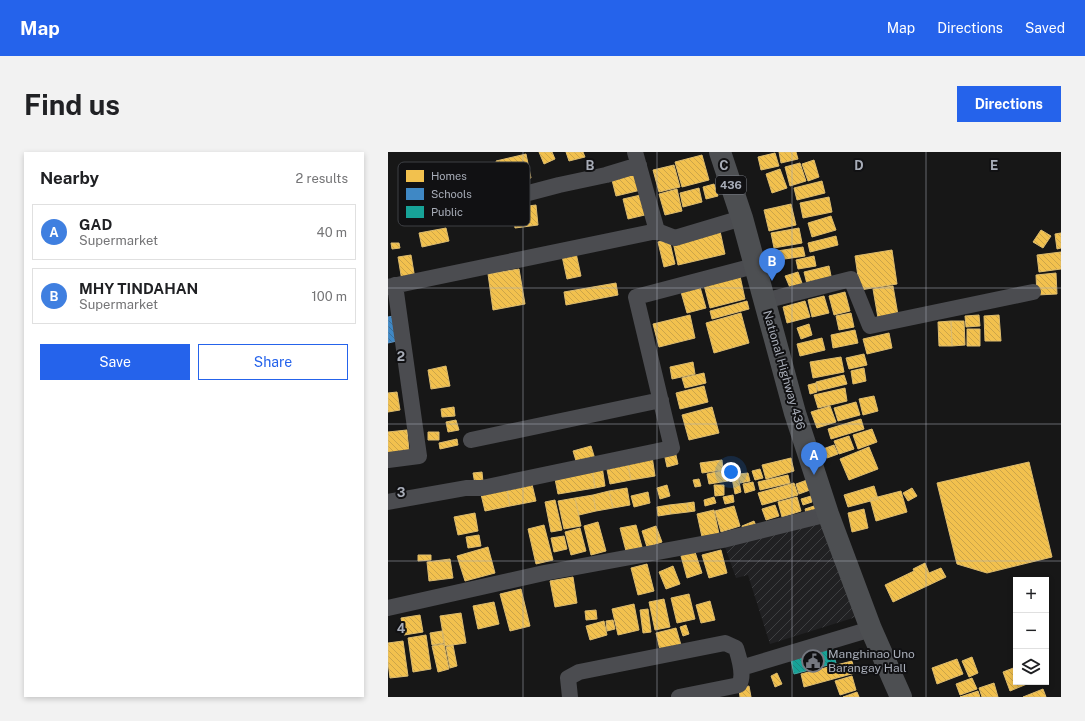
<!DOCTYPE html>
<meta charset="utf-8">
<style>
:root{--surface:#fff;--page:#f2f2f2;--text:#202124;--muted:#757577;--line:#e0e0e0;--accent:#2563eb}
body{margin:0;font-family:"Public Sans",sans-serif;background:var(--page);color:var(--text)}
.controls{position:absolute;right:12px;bottom:12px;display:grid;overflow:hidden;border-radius:0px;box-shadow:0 2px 6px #0003}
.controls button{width:36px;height:36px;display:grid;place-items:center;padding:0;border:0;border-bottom:1px solid var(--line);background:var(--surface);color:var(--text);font:20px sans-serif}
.you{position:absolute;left:343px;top:320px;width:14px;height:14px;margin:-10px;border:3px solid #fff;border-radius:50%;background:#1a73e8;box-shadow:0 0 0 6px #1a73e833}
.badge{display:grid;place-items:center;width:26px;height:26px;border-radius:50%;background:var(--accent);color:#fff;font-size:13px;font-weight:700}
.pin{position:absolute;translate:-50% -33px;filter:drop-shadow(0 1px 2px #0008)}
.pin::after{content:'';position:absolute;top:21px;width:14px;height:12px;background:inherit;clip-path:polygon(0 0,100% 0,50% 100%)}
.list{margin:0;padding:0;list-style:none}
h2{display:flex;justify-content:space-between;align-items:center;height:52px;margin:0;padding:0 16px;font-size:17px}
h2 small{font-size:13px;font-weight:400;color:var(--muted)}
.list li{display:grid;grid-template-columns:26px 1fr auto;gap:12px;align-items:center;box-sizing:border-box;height:56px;margin:0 8px 8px;padding:0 8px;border:1px solid var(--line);border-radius:0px}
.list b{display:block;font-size:15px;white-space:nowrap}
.list p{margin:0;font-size:13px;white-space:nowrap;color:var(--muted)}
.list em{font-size:13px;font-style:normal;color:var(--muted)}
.actions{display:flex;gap:8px;padding:12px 16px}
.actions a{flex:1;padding:9px 0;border:1px solid var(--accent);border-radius:0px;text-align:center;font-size:14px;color:var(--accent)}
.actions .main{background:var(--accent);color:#fff}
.icon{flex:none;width:22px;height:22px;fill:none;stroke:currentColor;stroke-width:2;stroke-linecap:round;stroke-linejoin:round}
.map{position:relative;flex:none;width:673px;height:545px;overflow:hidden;border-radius:0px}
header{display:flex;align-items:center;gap:24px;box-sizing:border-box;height:56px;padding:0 20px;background:var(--accent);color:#fff}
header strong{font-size:19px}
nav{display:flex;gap:22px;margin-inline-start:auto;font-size:14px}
.intro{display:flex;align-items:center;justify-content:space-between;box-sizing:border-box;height:96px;padding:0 24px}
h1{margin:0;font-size:28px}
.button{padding:10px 18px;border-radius:0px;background:var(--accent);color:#fff;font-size:14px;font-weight:700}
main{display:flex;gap:24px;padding:0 24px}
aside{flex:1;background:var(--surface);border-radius:0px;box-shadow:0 2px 6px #0003}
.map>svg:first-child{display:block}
.industrial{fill:url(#industrial-furrows)}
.homes{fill:url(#homes-back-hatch);stroke:#dcbb6e}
.schools{fill:url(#schools-back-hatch);stroke:#5e93c1}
.public{fill:url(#public-back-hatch);stroke:#42a6a2}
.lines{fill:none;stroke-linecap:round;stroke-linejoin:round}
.minor{stroke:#4b4c50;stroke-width:16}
.primary{stroke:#4d4f52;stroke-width:22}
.grid{fill:none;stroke:#a8adb8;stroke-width:1;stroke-opacity:0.55}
.labels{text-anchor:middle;stroke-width:4;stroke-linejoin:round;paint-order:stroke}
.shield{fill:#111113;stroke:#7b7e86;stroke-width:1}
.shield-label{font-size:11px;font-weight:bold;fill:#a8adb8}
.street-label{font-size:12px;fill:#a8adb8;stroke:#111113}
.poi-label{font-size:12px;fill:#a8adb8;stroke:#111113;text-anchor:start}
.key{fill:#111113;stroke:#3e4045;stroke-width:1}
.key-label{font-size:11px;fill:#a8adb8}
.grid-label{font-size:13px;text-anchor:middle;font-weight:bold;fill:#a8adb8;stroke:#111113;stroke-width:4;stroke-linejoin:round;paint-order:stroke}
</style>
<header>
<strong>Map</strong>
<nav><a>Map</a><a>Directions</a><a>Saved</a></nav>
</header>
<div class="intro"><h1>Find us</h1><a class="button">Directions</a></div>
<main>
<aside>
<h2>Nearby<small>2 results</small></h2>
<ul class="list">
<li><span class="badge" style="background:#3f7fe0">A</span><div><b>GAD</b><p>Supermarket</p></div><em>40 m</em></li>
<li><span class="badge" style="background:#3f7fe0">B</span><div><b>MHY TINDAHAN</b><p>Supermarket</p></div><em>100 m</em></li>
</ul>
<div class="actions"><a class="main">Save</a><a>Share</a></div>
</aside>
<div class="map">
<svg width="673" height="545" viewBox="0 0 673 545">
<defs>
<pattern id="industrial-furrows" width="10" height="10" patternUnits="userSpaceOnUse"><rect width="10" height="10" fill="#212123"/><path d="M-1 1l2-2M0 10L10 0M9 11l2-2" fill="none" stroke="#3e3f41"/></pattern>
<pattern id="homes-back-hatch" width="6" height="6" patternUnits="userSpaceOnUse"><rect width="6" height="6" fill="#f2c14e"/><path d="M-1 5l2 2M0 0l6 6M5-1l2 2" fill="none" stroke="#cca549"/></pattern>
<pattern id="schools-back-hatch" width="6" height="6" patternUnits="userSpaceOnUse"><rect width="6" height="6" fill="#3f88c5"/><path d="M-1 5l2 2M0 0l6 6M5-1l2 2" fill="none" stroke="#3b6f9a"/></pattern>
<pattern id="public-back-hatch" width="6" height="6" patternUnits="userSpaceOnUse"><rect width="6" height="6" fill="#17a398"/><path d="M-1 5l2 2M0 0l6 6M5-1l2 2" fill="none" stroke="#1e8780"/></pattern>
</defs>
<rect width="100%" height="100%" fill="#171717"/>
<path class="industrial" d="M430,366L468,465L382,492L360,423L348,426L336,392Z"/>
<path class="homes" d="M151,0H164L167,7L156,12Z
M178,0H195L197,5L181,9Z
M391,0H408L410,7L393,11Z
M387,1L391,14L373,18L370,5Z
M138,2L143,26L113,32L108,9Z
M314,3L321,28L294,35L287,10Z
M426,8L431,25L420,29L414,12Z
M412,11L418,29L402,34L397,15Z
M286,13L292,35L271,40L265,18Z
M392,17L399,36L384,41L378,22Z
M249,21L253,38L228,44L224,28Z
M434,29L437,41L409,48L406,36Z
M326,32L330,44L318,47L315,35Z
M311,36L314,50L295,55L292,41Z
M289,37L294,59L277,63L271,42Z
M257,42L261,62L240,67L235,47Z
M441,45L444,60L415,66L412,51Z
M403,52L408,73L381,79L376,58Z
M148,53L150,73L127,76L124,56Z
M443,64L448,78L424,85L420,71Z
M58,76L61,89L34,95L31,81Z
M411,76L414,91L386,96L383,81Z
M653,78L663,84L655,96L645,90Z
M332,79L337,102L290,113L285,90Z
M673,81V96L669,97L667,82Z
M448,84L450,93L422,100L420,91Z
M281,87L287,112L276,115L270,90Z
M3,91H11L12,96L4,97Z
M415,95L417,104L390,108L389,99Z
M504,98L509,132L472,138L467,104Z
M673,100V117L651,120L649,103Z
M188,101L193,124L179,127L174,104Z
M23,103L27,127L14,129L10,105Z
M426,104L428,114L410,117L408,108Z
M441,114L444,129L420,136L416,120Z
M131,117L137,152L105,158L100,122Z
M410,120L415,134L403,138L397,124Z
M668,121L669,142L649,143L648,123Z
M352,124L357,147L322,156L316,133Z
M228,131L230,143L178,153L176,140Z
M505,134L510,163L490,166L485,137Z
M312,135L318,156L299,161L293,140Z
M457,140L462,159L446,163L441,144Z
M436,144L441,161L424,165L420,148Z
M359,149L361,157L324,167L322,159Z
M417,149L422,165L399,171L395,155Z
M353,161L361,191L326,201L318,171Z
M463,161L466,175L451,178L448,164Z
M302,163L307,186L271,195L265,172Z
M591,163L592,174L578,175L577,164Z
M611,163L613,189H597L596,164Z
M563,169L564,194H551L550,170Z
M563,169H576L577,193L564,194Z
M421,172L424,183L413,187L409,176Z
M579,177H592V194H579Z
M467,178L470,191L445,196L443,183Z
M501,181L504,196L479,202L475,187Z
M434,186L437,198L412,204L409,192Z
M476,202L479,213L461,217L458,206Z
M453,205L456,220L425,226L422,210Z
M305,210L307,222L284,227L282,215Z
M58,214L62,234L43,237L40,218Z
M476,216L478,229L465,232L463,219Z
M316,221L318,231L297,236L294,226Z
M456,223L459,232L430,239L428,230Z
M428,231L429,240L422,242L420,233Z
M316,234L320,250L292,257L288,241Z
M457,236L459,249L430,256L426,243Z
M9,240L12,258L0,260V241Z
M486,244L490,259L475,263L471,247Z
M468,250L472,263L450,269L446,256Z
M442,254L448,270L429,276L423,260Z
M66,255L67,264L54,265L53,257Z
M324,255L331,281L301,288L294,263Z
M473,267L476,277L443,287L440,277Z
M68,268L71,278L60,280L58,270Z
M484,277L489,290L470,297L465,283Z
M19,278L21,299L0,301V280Z
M40,280H51V288H40Z
M461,284L466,297L451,302L446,289Z
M69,287L70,293L52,297L51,291Z
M446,293L450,302L439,306L435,297Z
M203,294L207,307L189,312L185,299Z
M481,295L490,317L461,328L452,307Z
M287,299L290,312L279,315L276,301Z
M264,304L267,324L243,328L239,309Z
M403,306L406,319L378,327L374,313Z
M334,308L335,318L314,321L312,311Z
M239,309L243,328L222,332L218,313Z
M641,310L664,405L599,421L569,412L549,331Z
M214,314L217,334L207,336L204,316Z
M204,316L207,336L170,342L166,322Z
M372,317L375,326L367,328L364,319Z
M338,318L340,329L321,332L319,322Z
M94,320L95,330L87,332L85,321Z
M360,321L362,329L352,331L351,322Z
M400,323L402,331L372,338L370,330Z
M350,325L353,340L347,342L344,326Z
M311,327L313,334L307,335L305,328Z
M143,328L148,349L122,354L118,333Z
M419,328L422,338L411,342L408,332Z
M365,330L367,338L357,341L355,332Z
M406,331L410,343L374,353L370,341Z
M118,333L122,354L97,359L92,338Z
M279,333L282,344L272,347L269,336Z
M326,333H336V343L327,344Z
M486,334L490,347L460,355L456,343Z
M239,336L242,353L225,356L221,339Z
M524,336L529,344L520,349L515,341Z
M221,339L225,356L208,359L205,343Z
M513,339L519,360L488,369L482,347Z
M260,340L262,351L246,355L243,344Z
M205,343L208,359L191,363L187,346Z
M345,343L346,350L337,352L335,345Z
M423,344L424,350L415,353L413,347Z
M326,345L328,351L317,354L316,348Z
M409,345L413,359L394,365L390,350Z
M187,346L193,374L176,377L170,349Z
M167,348L174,378L163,380L157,350Z
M306,350L307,359L300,360L299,351Z
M299,351L300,360L283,362L281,353Z
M281,353L283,362L270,364L269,355Z
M387,353L391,364L378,368L374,357Z
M429,353L431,360L419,364L417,357Z
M346,354L352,374L333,380L327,359Z
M476,357L480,376L464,380L460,361Z
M326,358L331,382L314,385L309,362Z
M87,361L90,379L70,383L66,365Z
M366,369L369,376L356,381L354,374Z
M210,370L218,399L203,403L196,374Z
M156,373L165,408L148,412L140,377Z
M248,373L254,395L238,399L232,376Z
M268,374L274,390L259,395L254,379Z
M192,376L198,399L183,403L177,380Z
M91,383L93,394L80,396L78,385Z
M176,384L179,397L166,400L163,386Z
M100,395L107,421L77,429L69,404Z
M333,398L339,421L321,426L314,403Z
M307,400L314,421L299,426L293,404Z
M30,403H43V408L30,409Z
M62,407L65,426L41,429L39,410Z
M537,411L541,421L553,416L558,425L505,450L497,433L526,419L525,417Z
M259,412L266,439L250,443L243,416Z
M285,414L292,432L278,437L271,420Z
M185,425L189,451L167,455L162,429Z
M133,437L142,474L122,479L112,442Z
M301,442L307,467L289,471L283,446Z
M276,447L282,475L267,478L261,450Z
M322,449L327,468L313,471L308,453Z
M106,450L111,472L90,477L85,454Z
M246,452L251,478L230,483L224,457Z
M260,457L263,480L255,481L252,458Z
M208,458L209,467L198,468L197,459Z
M73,461L78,491L57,494L52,464Z
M32,463L35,480L16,483L13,466Z
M225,468L227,477L219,479L218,469Z
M216,469L219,483L202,488L198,474Z
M298,473L301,482L295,484L292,475Z
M288,476L293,493L272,498L268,481Z
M54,479L56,491L44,493L42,481Z
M38,483L43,517L25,520L20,486Z
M15,489L20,524L2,526L0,510V491Z
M56,492L61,517L50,520L44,494Z
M65,493L69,514L62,516L58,495Z
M584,505L590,521L581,525L574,509Z
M569,507L575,522L549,532L544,516Z
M464,509L467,521L416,535L413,522Z
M628,515V530H638L639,532L622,539L615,520Z
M389,521L394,532L387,535L383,524Z
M464,524L468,538L452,543L447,529Z
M584,526L589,537L572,543L568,532Z
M606,531L610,545H594L591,536Z
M361,534L363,545H352L351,536Z
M655,537L658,545H635Z
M590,539L592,545H572Z
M469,540L471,545H455Z"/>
<path class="schools" d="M5,164L9,189L0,191V165Z"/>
<path class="public" d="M444,497L448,511L406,522L403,508Z"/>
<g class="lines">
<path class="minor" d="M247,0L269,79
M39,63L133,43L171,33L218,23L251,13
M0,135L269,79L287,86L354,66
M376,149L463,127L482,174L645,140
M83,288L273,248
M0,308L31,304L7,133
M0,350L78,336H94L284,296L248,145L366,114
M0,456L156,421L335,388L440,362
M353,516L483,477
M182,545L180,526L191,520L337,491L348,496C351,506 357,523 351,533L291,545"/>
<path class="primary" d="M332,0L354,66L407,261L440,362L483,477L513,545"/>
</g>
<path class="grid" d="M135,0V545M269,0V545M404,0V545M538,0V545M0,136H673M0,272H673M0,409H673"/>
<defs>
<g id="civic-ring" transform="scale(1.15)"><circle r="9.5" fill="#111113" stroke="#757880" stroke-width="1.5"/><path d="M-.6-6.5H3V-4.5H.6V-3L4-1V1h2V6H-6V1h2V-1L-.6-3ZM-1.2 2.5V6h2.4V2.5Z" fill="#757880"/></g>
</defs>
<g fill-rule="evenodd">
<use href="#civic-ring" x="425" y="509"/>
</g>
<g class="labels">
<rect class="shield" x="328" y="24" width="30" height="18" rx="3"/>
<g class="shield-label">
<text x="343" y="37">436</text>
</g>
<g class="street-label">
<text transform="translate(396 218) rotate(74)" y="4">National Highway 436</text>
</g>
<g class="poi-label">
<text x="440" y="506">Manghinao Uno<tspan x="440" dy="14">Barangay Hall</tspan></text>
</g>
</g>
<rect x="10" y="10" width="132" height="64" rx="6" class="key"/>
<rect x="18" y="18" width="18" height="12" fill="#f2c14e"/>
<rect x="18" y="36" width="18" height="12" fill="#3f88c5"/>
<rect x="18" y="54" width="18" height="12" fill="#17a398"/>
<g class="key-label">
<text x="43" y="28">Homes</text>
<text x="43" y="46">Schools</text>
<text x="43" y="64">Public</text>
</g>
<g class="grid-label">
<text x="202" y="18">B</text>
<text x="336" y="18">C</text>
<text x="471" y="18">D</text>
<text x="606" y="18">E</text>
<text x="13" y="209">2</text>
<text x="13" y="345">3</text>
<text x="13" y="481">4</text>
</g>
</svg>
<div class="controls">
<button>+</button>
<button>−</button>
<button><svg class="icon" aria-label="layers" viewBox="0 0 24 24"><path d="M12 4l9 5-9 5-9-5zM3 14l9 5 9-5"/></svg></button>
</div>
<div class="you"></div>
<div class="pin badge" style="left:426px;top:323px;background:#3f7fe0">A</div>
<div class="pin badge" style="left:384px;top:129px;background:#3f7fe0">B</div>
</div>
</main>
